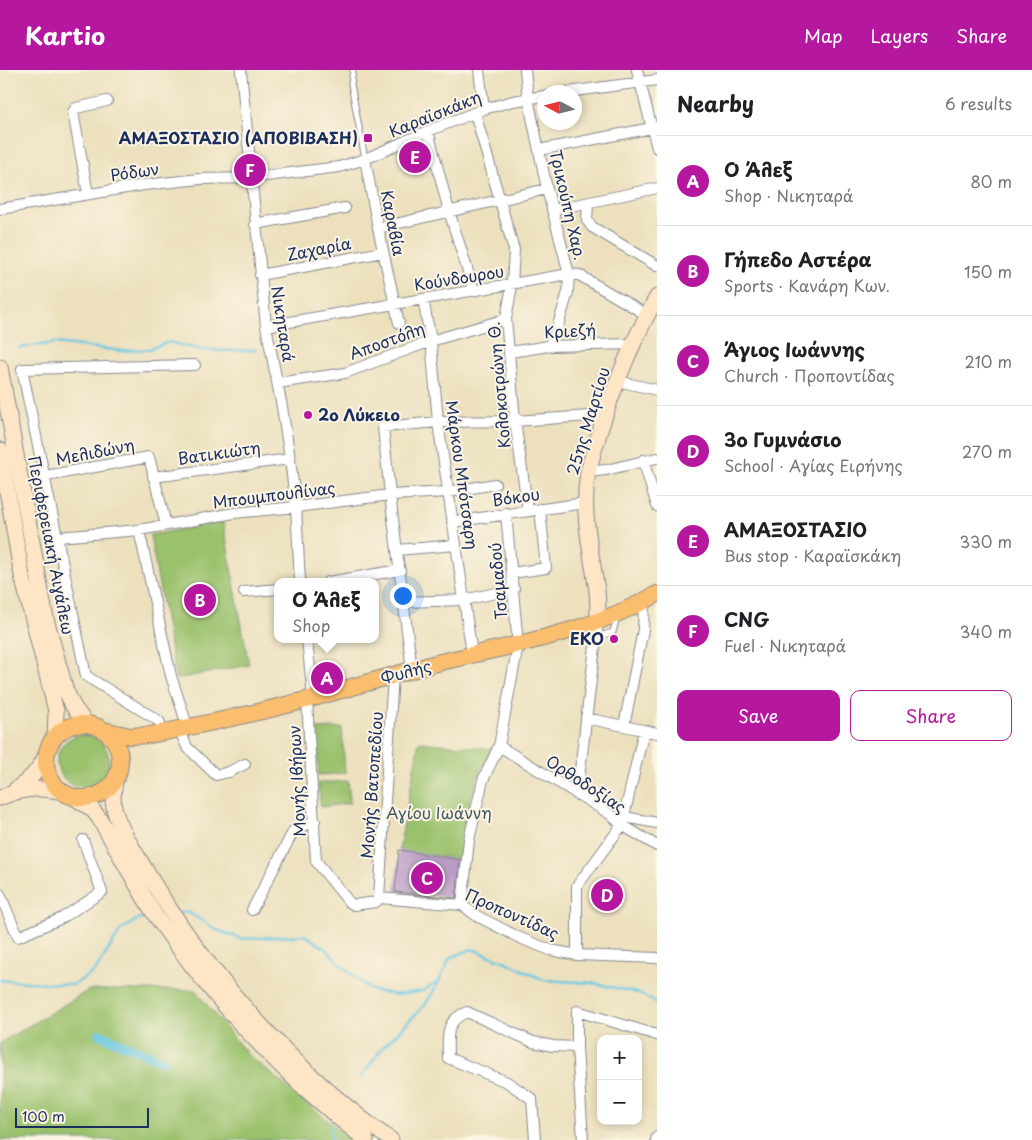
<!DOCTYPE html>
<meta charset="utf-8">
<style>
:root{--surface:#fff;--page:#f2f2f2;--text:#202124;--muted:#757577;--line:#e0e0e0;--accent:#b5179e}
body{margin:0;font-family:"Playpen Sans",sans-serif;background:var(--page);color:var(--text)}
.controls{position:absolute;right:15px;bottom:15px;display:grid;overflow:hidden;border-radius:10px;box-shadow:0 2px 8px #0003}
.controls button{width:45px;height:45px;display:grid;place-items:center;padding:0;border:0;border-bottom:1px solid var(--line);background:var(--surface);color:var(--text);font:25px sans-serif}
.compass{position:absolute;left:537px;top:15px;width:45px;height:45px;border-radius:50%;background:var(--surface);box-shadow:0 2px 8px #0003;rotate:277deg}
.scale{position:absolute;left:15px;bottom:12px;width:134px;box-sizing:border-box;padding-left:5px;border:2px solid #1b2f5e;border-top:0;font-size:14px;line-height:18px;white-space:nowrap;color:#1b2f5e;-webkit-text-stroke:4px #fcf5e5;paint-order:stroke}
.you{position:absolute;left:402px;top:525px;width:18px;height:18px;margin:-12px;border:4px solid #fff;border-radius:50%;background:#1a73e8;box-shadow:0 0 0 8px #1a73e833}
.badge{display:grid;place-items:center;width:32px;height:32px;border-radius:50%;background:var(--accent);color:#fff;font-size:16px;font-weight:700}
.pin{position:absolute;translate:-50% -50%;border:2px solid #fff;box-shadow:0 1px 5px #0006}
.popup{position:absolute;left:274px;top:508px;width:105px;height:65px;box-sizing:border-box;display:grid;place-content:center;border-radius:10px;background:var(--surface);filter:drop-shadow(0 1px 4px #0005);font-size:16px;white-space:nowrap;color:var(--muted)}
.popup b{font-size:19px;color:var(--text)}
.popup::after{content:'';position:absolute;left:50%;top:100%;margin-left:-10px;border:10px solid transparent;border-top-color:var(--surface)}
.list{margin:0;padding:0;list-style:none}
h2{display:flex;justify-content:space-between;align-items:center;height:65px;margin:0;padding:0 20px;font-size:21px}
h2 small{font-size:16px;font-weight:400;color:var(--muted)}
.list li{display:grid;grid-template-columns:32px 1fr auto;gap:15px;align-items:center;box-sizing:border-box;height:90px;padding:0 20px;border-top:1px solid var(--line)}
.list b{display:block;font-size:19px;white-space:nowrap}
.list p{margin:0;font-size:16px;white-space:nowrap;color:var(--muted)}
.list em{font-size:16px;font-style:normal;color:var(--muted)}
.actions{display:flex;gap:10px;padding:15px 20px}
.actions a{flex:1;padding:11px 0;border:1px solid var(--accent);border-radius:10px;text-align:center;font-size:18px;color:var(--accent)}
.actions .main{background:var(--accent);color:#fff}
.map{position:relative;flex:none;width:657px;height:1070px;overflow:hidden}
header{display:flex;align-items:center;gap:30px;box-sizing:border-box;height:70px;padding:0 25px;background:var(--accent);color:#fff}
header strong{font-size:24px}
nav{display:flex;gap:28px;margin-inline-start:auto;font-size:18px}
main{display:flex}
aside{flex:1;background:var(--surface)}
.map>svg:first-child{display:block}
.green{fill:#9ac16c;stroke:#5a7865}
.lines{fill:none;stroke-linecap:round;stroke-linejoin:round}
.stream{stroke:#63c6e1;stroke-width:2.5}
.canal{stroke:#63c6e1;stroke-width:9}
.building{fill:#b799c5}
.lane-casing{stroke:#84888e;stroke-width:7}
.street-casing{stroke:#84888e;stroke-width:12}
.secondary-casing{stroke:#84888e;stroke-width:17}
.primary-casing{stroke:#84888e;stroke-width:18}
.lane{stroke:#fff;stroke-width:5}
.street{stroke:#fff;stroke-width:10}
.secondary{stroke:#fde5c5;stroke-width:15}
.primary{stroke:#fbbe6e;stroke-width:16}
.poi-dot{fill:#b5179e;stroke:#fcf5e5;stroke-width:2}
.labels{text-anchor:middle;stroke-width:4;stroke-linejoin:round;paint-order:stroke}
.street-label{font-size:16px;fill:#1b2f5e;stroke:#fcf5e5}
.poi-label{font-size:16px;font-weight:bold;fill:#1b2f5e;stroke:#fcf5e5;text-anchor:end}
.park-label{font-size:16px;fill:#415b62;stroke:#fcf5e5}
</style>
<header>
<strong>Kartio</strong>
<nav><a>Map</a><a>Layers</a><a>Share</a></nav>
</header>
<main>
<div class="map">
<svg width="657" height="1070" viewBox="0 0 657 1070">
<rect width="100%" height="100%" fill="#fcf5e5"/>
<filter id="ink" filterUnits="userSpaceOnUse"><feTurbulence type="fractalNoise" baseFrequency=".02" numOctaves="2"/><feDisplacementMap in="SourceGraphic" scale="10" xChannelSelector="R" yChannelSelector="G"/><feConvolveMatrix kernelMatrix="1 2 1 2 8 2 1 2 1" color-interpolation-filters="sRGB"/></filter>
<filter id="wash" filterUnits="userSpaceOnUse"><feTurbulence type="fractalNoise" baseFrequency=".0096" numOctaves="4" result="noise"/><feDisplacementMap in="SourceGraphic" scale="20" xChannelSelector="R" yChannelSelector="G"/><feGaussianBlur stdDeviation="1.12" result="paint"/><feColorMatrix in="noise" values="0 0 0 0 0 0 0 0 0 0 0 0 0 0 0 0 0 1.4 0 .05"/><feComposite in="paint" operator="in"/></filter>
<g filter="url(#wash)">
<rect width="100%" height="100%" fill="#ece0bd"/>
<path class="green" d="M223,452L249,595L176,609L150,465Z
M342,658L345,703L319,705L316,659Z
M57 691a26 26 0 1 1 52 0a26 26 0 1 1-52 0Z
M419,672L492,679L487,693L480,699V704L476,710L477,712L475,714L476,717L472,722L473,725L470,727L472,730L469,732L471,735L475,733L460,790L399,780Z
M348,711L350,733L321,737L318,713Z
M89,920H195L248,985L352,1070H0V973Z"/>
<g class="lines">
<path class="stream" d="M19,278L55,273L122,281L149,279L169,272L198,279L222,281L255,280
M179,843L188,842L217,860L242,869L305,865L326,879L345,899L371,920L396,925L423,921L439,911L450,888L472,879L506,892L544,910L593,913L637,923L657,933
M0,910L73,915L95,901L121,860L138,849L151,847
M361,1007L383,977L425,935L439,912
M331,1070V1058"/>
<path class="canal" d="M99,964L163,991"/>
</g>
<g id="blocks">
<path class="building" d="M399,780L460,790L456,828L395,822Z"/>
</g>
</g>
<g filter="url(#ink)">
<use href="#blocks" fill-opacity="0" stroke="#84888e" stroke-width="1"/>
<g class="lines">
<g class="lane-casing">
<path id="lane" d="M353,0L351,14L365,89
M597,567L613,562L617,547"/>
</g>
<g class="street-casing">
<path id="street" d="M241,0L266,256L282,337L290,389L296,437L300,512
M479,0L484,39
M525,0L528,28L547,119L569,204L568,222L557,259L549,276
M637,0L657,78
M568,22L657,10
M475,43L514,180L512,215L506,249L515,351L528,441
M428,61L449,141L474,221
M539,80L657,57
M365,89L378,158L399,253
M88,124L73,42L76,38L107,31
M588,133L587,150L592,157L657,196
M0,139L144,115L200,109L250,108L339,97L365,89L428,61L484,39L513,31L544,26
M552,140L657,118
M255,154L345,138
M378,158L547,119
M260,205L383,182
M423,229L431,271L438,352L472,584
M266,256L569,204L579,205L647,245
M510,282L549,276L633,274
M617,311L657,320
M278,313L345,303L431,271L506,249
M643,390L657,436
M588,402L606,400L657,388
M46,406L149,387L166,455
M153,407L290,389
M452,452L585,433
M139,460L171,606L188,658
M58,467L139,460L234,443L296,437L390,425L448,422L495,414
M397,480L456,475
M512,503L546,498L540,439
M328,512L400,500
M244,522L278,519
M404,532L464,530L514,519
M307,569L313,628
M412,600L390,425L383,357L438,352L515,351L605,345
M307,630L316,791L349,832L354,835L376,832L379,828L462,835L477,846L520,868L550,880L577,885L657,888
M586,648L657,663
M624,656L643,560L644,532
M179,659L187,677L216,705L229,702L245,694
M164,662L159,651L86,606L22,299L195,295
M499,676L610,744L622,755L657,776
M577,725L598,552
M619,746L657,753
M0,824L18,867L62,848L102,822L83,770
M379,828L393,605
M462,835L469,770L483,710L499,676L518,575L506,443
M252,840L294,760L315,751
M577,885V816L622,755L644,660
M535,1070L532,1029L507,1012L448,988C448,967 444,951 467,942L533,972L553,976L577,977
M583,1070L577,977V941L657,965
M656,1070L657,1067"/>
</g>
<g class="secondary-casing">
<path id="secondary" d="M0,297L46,549L66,621L73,636L86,654
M0,380L22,506L56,641L55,667
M598,552C598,542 598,531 597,521C591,480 581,443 588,402C604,341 626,282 657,227
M116,708C113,719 112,727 114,738C118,756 130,773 139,789C177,855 225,920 279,974C313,1009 351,1042 391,1070
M16,719C30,709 39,701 46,685
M72,726L92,739L99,748C119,781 136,817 158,849C216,934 285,1007 366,1070
M0,728C22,718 40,717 63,722"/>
</g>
<g class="primary-casing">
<path id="primary" d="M46 691a37 37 0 1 1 74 0a37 37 0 1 1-74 0Z
M103,660L130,666L150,665C205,654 259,643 313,628C353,617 393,605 433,594C509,575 588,564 657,524"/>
</g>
<use href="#lane" class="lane"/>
<use href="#street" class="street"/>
<use href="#secondary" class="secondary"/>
<use href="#primary" class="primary"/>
</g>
</g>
<g class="poi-dot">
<rect x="363" y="63" width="10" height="10" rx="2.5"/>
<circle cx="308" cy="345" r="5"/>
<circle cx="614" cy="569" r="5"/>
</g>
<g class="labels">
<g class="street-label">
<text transform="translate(435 44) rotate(-22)" y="6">Καραϊσκάκη</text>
<text transform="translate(135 102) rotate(-8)" y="6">Ρόδων</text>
<text transform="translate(568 135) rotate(77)" y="6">Τρικούπη Χαρ.</text>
<text transform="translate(393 153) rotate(79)" y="6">Καραβία</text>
<text transform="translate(319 179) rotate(-11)" y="6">Ζαχαρία</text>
<text transform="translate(459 208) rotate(-9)" y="6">Κούνδουρου</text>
<text transform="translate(283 254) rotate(81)" y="6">Νικηταρά</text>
<text transform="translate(570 261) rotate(-3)" y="6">Κριεζή</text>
<text transform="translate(387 271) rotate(-20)" y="6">Αποστόλη</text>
<text transform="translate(499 315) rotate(-95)" y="6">Κολοκοτρώνη Θ.</text>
<text transform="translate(588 351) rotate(-73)" y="6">25ης Μαρτίου</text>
<text transform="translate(95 382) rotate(-11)" y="6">Μελιδώνη</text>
<text transform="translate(219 383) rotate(-8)" y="6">Βατικιώτη</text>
<text transform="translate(462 405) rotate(82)" y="6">Μάρκου Μπότσαρη</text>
<text transform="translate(274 425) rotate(-7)" y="6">Μπουμπουλίνας</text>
<text transform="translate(516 427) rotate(-8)" y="6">Βόκου</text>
<text transform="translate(51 475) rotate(79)" y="6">Περιφερειακή Αιγάλεω</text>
<text transform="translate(498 511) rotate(-95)" y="6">Τσαμαδού</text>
<text transform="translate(406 602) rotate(-15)" y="6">Φυλής</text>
<text transform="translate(297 711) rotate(-93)" y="6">Μονής Ιβήρων</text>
<text transform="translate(586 714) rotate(33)" y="6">Ορθοδοξίας</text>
<text transform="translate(372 715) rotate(-86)" y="6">Μονής Βατοπεδίου</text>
<text transform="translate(512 844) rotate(24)" y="6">Προποντίδας</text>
</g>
<g class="poi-label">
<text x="358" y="74">ΑΜΑΞΟΣΤΑΣΙΟ (ΑΠΟΒΙΒΑΣΗ)</text>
<text x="318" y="351" text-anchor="start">2ο Λύκειο</text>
<text x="604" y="575">EKO</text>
</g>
<g class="park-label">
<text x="439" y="749">Αγίου Ιωάννη</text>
</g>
</g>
</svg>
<div class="controls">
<button>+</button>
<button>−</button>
</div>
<svg class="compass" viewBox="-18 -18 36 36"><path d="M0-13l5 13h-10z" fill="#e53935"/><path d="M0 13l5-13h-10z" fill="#757577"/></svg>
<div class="scale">100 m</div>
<div class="you"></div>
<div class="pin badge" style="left:327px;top:608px">A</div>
<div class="popup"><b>Ο Άλεξ</b>Shop</div>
<div class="pin badge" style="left:200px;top:530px">B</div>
<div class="pin badge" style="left:427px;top:808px">C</div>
<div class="pin badge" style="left:607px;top:825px">D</div>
<div class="pin badge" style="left:415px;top:87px">E</div>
<div class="pin badge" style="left:250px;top:100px">F</div>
</div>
<aside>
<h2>Nearby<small>6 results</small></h2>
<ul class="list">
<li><span class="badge">A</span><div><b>Ο Άλεξ</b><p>Shop · Νικηταρά</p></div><em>80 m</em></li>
<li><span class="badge">B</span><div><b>Γήπεδο Αστέρα</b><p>Sports · Κανάρη Κων.</p></div><em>150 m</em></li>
<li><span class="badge">C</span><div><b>Άγιος Ιωάννης</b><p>Church · Προποντίδας</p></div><em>210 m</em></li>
<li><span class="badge">D</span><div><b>3ο Γυμνάσιο</b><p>School · Αγίας Ειρήνης</p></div><em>270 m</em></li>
<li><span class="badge">E</span><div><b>ΑΜΑΞΟΣΤΑΣΙΟ</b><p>Bus stop · Καραϊσκάκη</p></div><em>330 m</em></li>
<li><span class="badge">F</span><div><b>CNG</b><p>Fuel · Νικηταρά</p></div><em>340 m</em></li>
</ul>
<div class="actions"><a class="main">Save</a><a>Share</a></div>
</aside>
</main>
